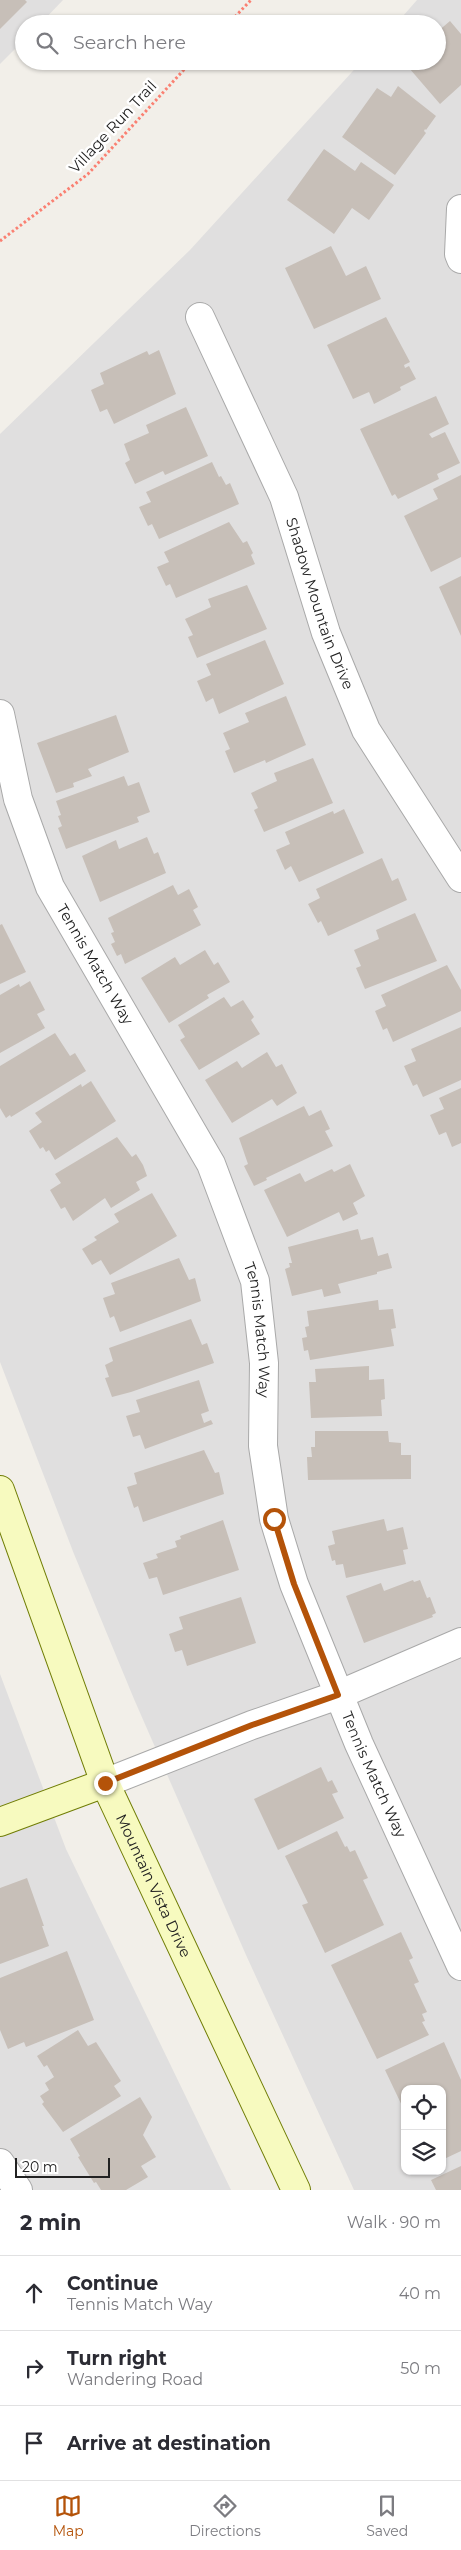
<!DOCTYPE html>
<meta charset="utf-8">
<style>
:root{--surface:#fff;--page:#f7f7f7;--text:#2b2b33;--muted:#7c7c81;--line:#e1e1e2;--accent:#b45309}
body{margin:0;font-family:Montserrat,sans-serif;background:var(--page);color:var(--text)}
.controls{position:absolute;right:15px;bottom:15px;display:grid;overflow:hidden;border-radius:10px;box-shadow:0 1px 4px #0004}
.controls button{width:45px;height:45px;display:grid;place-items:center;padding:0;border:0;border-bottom:1px solid var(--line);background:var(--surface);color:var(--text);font:25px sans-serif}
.scale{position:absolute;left:15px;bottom:12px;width:95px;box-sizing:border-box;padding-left:5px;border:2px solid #222;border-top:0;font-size:14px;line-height:18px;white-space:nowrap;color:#222;-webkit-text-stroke:4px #fff;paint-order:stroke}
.stop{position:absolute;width:15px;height:15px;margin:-11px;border:4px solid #b45309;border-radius:50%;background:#fff}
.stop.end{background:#b45309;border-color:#fff;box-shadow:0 1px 5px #0008}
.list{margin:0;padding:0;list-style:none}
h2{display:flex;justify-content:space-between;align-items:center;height:65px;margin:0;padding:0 20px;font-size:21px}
h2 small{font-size:16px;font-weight:400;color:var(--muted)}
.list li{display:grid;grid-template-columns:32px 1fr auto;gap:15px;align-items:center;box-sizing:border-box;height:75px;padding:0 20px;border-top:1px solid var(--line)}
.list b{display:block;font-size:19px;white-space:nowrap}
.list p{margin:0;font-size:16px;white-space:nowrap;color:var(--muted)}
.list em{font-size:16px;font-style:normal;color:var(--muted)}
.icon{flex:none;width:28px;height:28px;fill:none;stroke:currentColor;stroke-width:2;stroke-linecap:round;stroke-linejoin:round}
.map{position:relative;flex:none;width:461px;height:2190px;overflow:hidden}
.search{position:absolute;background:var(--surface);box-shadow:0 1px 4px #0004;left:15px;right:15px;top:15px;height:55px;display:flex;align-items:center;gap:12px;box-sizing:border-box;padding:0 18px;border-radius:28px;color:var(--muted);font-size:19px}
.sheet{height:290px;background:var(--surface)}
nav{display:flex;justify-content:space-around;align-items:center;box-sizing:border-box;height:70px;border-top:1px solid var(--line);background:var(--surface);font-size:14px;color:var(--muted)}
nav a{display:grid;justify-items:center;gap:2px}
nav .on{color:var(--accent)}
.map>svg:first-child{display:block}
.residential{fill:#e0dfdf;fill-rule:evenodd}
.building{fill:#c7bfb8}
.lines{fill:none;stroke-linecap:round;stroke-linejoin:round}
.street-casing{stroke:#a9a9a9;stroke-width:30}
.secondary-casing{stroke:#707d05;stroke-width:30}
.path{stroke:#fa8072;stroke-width:3;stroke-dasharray:2.5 2.5;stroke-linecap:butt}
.street{stroke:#fff;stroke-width:28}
.secondary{stroke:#f7fabf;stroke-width:28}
.route{stroke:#b45309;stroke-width:6}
.labels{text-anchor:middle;stroke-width:5;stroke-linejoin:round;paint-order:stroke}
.street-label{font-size:15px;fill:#222;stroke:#fff}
</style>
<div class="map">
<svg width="461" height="2190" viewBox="0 0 461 2190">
<rect width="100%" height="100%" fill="#f2efe9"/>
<path class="residential" d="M0,0H63L40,24H24V40L0,64Z
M417,0H461V2190H354L246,1955L134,1699L74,1554L0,1362V434L190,250L362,61H437V24H396ZM405,2089H442V2171H405Z
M0,1674L66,1849L231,2190H0Z"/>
<path class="building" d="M0,0H25L27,2L0,29Z
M450,21L461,34V85L440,104L403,61H437V32Z
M398,86L436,116L426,130L425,129L424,131L426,133L395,175L342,137L377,88L391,97Z
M324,149L355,171L361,162L394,185L369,220L352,208L334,234L287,200Z
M331,246L346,276L366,266L381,299L314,329L285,268Z
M386,317L410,362L404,365L405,368L409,366L416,379L400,387L401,390L374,404L369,392L353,399L327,345Z
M159,350L176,394L114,424L107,409L100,412L91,390L104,384L100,373L147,351L149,355Z
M436,396L449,424L429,434L432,438L445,432L460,463L437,474L439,479L398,499L395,494L392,496L360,429Z
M186,407L208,456L165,475L163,471L135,484L125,463L130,460L124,444L149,433L146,425Z
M212,462L219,477L221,476L226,485L230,483L239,504L159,539L152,524L148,526L139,507L151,502L146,492Z
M461,475V557L431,572L404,516L438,499L433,489Z
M229,522L243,543L247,541L253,553L251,555L255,564L176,598L170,584L166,586L157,567L169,562L164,552Z
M461,576V636L439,587Z
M247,585L267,629L197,658L188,637L193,635L185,619L211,607L208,599Z
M265,640L284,684L219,714L213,698L206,702L197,681L211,675L206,664Z
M286,696L306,745L277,758L266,763L265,760L234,773L225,751L230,749L223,733L249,722L245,713Z
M116,715L129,752L88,769L92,776L73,783L74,787L56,793L37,743Z
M313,758L333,803L264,832L254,810L258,808L251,793L277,781L274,773Z
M124,776L128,786L139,782L150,812L137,817L139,822L66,849L58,828L62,826L58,816L61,815L56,801Z
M344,809L364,853L299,882L291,866L285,870L276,850L290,844L285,832L333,811L334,814Z
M147,837L154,854L158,852L166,873L100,902L82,856L116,840L119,849Z
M382,858L392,881L398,878L407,900L328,936L321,921L318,923L308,904L320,898L316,889Z
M173,885L178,895L189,889L198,907L193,910L201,925L125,964L121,954L117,956L111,944L115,942L111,933L114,932L108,918Z
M415,913L437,961L365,989L356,968L361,966L354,950L379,939L376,930Z
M2,924L26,972L0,984V925Z
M205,950L214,965L218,962L230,982L207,995L209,998L169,1023L141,978L175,957L180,965Z
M447,965L461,990V1011L393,1042L387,1028L383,1030L375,1011L386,1006L381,995Z
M30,981L45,1010L37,1014L45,1028L0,1053V995L19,984L20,987Z
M224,997L231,1007L243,1000L254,1017L251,1020L260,1034L199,1070L180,1040L185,1037L178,1025Z
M461,1027V1080L423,1097L417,1084L413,1086L404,1066L416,1061L411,1049Z
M55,1033L70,1056L75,1053L86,1071L11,1117L10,1115L6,1118L0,1108V1066Z
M267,1052L276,1067L282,1064L297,1093L277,1106L272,1099L232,1123L205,1080L237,1061L242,1068Z
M91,1081L116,1121L55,1160L49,1150L46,1152L43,1147L40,1149L29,1131L42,1122L35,1113L81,1084L82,1087Z
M461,1088V1143L452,1147L446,1132L439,1135L430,1115L444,1109L439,1098Z
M304,1106L309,1116L321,1110L330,1129L325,1131L333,1146L266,1178L267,1180L254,1186L244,1166L248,1164L239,1138Z
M117,1137L132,1157L136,1154L143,1165L147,1176L136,1182L140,1190L111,1208L105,1198L73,1221L65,1207L61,1209L50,1190L61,1183L55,1174Z
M350,1164L365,1196L353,1203L358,1214L343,1221L339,1212L287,1237L264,1190L300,1173L305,1182L332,1169L334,1172Z
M152,1193L177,1236L110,1275L101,1260L92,1265L82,1249L97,1240L94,1237L119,1222L114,1214Z
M358,1229L361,1240L373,1237L378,1256L388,1253L392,1268L377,1272V1274L338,1284L341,1293L324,1297L322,1289L292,1296L285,1269L290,1267L289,1263H292L288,1247Z
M179,1258L189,1280L195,1278L201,1301L120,1332L114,1316L110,1318L103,1298L115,1294L111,1283Z
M378,1300L379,1310L393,1309L396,1328L391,1329L394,1346L310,1360L308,1350L304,1351L302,1338L307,1337L305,1327L309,1326L307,1311Z
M191,1319L202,1345L207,1343L214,1363L131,1392L112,1397L105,1378L109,1377L105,1365L113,1361L109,1348Z
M369,1366V1380L384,1379L385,1399L381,1400L382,1416L311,1418L309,1382H316L315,1369Z
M199,1380L209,1411L201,1414L204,1423L211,1420L213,1424L145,1449L140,1435L133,1437L126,1416L140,1412L136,1400Z
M315,1431H388L389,1442L401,1443V1455H411V1479L308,1480L307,1457H312L311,1447H315Z
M204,1450L215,1473L219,1472L224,1494L143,1522L138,1506L134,1508L127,1487L137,1484L134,1473Z
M384,1519L387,1531L403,1527L408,1549L403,1550L406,1564L346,1578L343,1564L336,1565L335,1560L332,1561L328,1546L335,1544L332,1531Z
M223,1520L239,1570L163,1595L157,1577L149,1579L143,1563L158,1558L156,1554L177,1547L175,1541L181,1539L180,1536Z
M413,1580L414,1582L420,1580L427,1598L430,1597L436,1613L432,1615L433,1617L364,1643L346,1596L381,1583L384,1591Z
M241,1597L256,1643L187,1666L182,1650L175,1652L169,1634L183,1629L179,1617Z
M321,1767L328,1782L332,1780L338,1792L332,1794L344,1818L278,1850L254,1799Z
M337,1831L345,1847L347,1846L350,1852L355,1850L368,1878L363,1880L384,1925L325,1953L302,1905L308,1903L285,1856Z
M27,1878L44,1926H42L49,1946L0,1964V1888Z
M401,1932L413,1958L409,1960L419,1982L414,1984L427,2012L422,2014L425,2021L422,2022L429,2035L377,2059L331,1965Z
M67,1951L94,2020L26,2047L24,2042L8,2049L0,2030V1978Z
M78,2030L88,2046L96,2042L121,2081L114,2086L121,2096L63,2132L42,2104L44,2102L40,2096L49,2090L45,2083L54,2077L47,2065L44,2067L37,2056Z
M444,2042L461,2080V2151L442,2160V2089H405V2112L385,2070Z
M140,2097L152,2117L143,2135L156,2157L141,2166L148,2177L126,2190H101L96,2182L94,2183L78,2157L80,2156L70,2139Z
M461,2166V2190H436L431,2180Z"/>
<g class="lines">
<g class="street-casing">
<g id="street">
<path d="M461,209L459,254L461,259"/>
<path id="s1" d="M200,317L284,497L326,633L366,730L461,878"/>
<path id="s2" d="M0,714L18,799L50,887L211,1164L255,1281L264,1363L263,1446L274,1519L294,1584L359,1744L461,1966"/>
<path d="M105,1783L252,1725L338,1695L461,1642"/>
<path d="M0,2163L18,2190"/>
</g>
</g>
<g class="secondary-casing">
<g id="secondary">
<path id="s3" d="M0,1490L105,1783L296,2190"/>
<path d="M0,1822L105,1783"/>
</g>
</g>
<path class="path" d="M228,24L251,0
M0,241L88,174L192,61"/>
<use href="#street" class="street"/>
<use href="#secondary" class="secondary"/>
</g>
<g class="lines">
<path class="route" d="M105,1783L252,1725L338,1695L294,1584L274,1519"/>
</g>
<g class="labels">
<g class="street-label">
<text transform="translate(113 127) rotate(-47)" y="5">Village Run Trail</text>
<text dy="5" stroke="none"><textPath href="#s1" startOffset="311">Shadow Mountain Drive</textPath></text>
<text dy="5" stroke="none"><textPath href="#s2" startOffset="270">Tennis Match Way</textPath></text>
<text dy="5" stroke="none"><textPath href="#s2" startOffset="675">Tennis Match Way</textPath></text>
<text dy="5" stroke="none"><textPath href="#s2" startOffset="1140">Tennis Match Way</textPath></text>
<text dy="5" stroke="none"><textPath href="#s3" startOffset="425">Mountain Vista Drive</textPath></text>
</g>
</g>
</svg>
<div class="controls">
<button><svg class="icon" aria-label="locate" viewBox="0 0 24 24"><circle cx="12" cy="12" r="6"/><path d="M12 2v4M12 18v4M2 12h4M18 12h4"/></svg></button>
<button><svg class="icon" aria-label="layers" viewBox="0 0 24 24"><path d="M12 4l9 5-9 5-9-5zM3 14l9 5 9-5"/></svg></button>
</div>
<div class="scale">20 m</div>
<div class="stop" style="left:274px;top:1519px"></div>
<div class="stop end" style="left:105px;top:1783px"></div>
<div class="search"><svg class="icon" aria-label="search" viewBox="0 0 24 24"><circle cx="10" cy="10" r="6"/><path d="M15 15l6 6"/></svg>Search here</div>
</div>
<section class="sheet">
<h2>2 min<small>Walk · 90 m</small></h2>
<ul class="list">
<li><svg class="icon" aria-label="ahead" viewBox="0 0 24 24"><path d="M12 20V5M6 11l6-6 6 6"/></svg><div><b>Continue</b><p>Tennis Match Way</p></div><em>40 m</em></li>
<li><svg class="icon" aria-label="right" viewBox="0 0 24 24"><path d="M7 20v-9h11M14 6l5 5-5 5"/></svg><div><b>Turn right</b><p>Wandering Road</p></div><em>50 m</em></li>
<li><svg class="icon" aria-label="arrive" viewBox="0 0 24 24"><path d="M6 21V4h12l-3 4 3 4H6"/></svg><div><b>Arrive at destination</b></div></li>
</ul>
</section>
<nav>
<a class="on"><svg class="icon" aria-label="map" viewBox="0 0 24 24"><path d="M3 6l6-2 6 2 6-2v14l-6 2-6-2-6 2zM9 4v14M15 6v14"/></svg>Map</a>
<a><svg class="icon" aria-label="directions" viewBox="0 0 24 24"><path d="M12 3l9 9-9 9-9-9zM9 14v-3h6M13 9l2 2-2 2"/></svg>Directions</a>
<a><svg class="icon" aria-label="saved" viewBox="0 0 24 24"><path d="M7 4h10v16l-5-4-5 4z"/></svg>Saved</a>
</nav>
